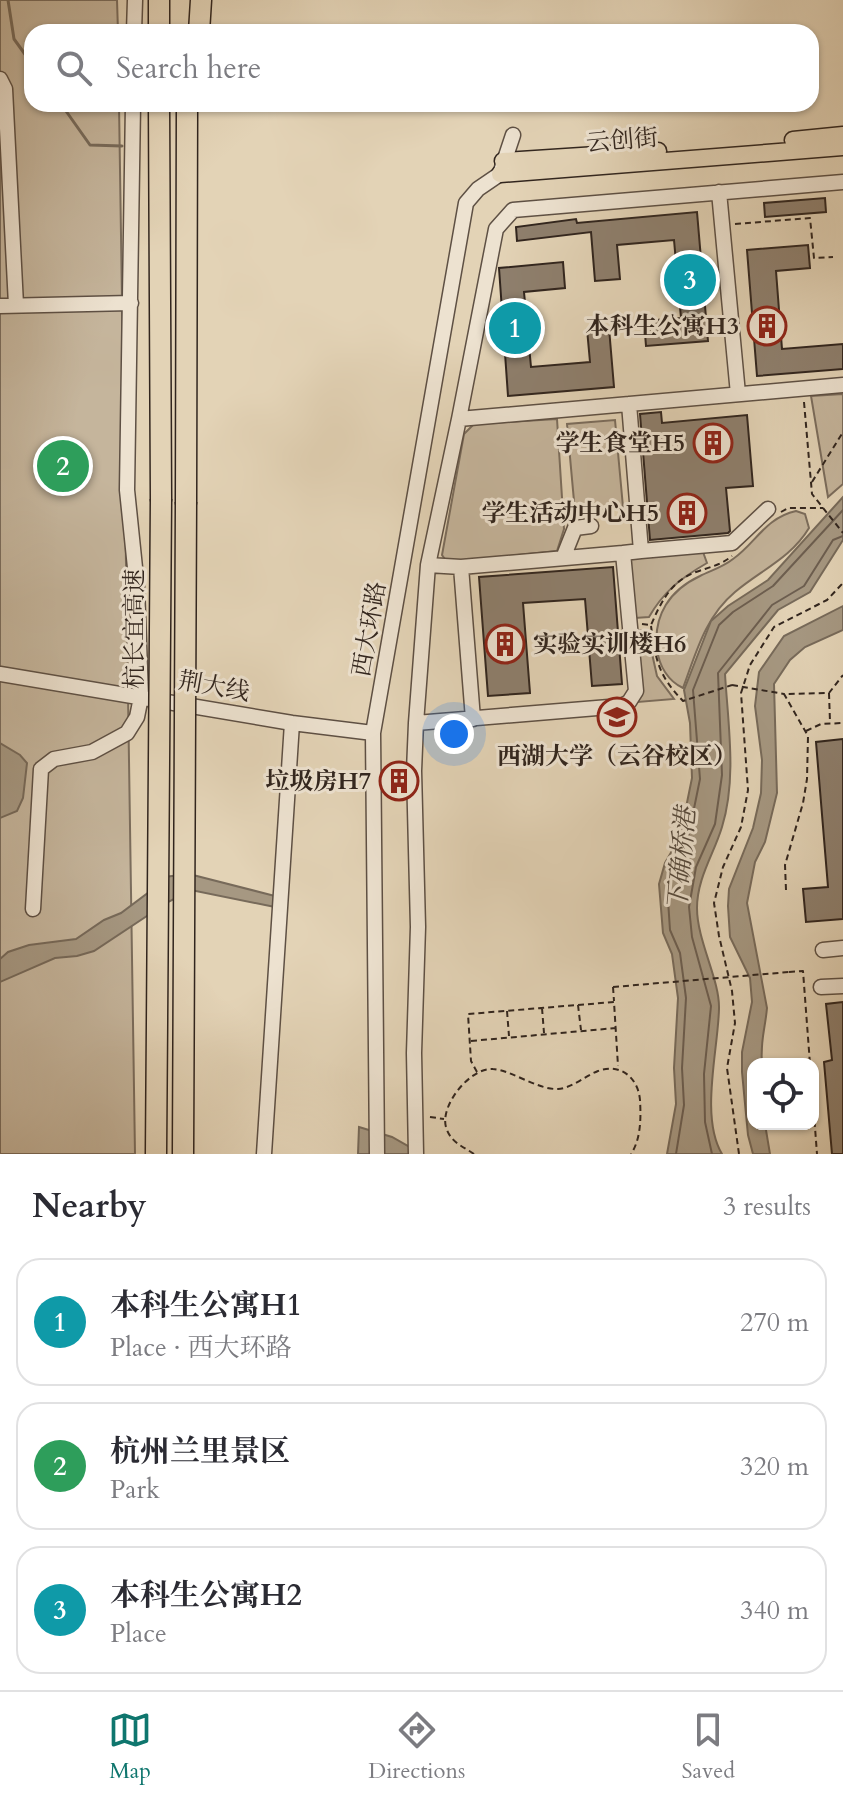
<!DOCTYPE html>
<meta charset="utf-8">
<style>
:root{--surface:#fff;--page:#f2f2f3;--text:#2b2b33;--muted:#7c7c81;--line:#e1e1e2;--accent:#0f766e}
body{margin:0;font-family:Cardo,"Noto Serif SC",serif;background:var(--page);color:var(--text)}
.controls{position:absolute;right:24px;bottom:24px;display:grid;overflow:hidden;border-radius:16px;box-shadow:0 2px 6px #0004}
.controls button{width:72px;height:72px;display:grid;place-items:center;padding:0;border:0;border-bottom:2px solid var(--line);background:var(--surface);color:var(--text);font:40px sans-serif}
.you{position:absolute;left:454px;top:734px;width:28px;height:28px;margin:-20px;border:6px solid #fff;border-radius:50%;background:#1a73e8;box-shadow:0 0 0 12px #1a73e833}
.badge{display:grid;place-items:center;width:52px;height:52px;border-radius:50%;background:var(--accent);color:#fff;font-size:26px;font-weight:700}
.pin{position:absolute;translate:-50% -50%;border:4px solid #fff;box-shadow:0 2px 8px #0006}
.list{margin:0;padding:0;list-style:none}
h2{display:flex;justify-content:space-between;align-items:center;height:104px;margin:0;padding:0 32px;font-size:34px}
h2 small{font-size:26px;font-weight:400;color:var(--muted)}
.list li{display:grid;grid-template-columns:52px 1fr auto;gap:24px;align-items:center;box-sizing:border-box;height:128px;margin:0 16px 16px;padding:0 16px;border:2px solid var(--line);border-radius:24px}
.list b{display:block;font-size:30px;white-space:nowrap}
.list p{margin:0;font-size:26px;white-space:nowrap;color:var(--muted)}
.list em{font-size:26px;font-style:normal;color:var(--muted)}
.icon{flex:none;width:44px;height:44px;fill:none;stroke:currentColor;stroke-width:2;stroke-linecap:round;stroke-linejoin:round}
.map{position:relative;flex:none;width:843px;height:1154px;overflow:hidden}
.search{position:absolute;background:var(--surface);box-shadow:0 2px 6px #0004;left:24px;right:24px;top:24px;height:88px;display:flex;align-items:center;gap:20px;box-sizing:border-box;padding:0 28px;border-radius:24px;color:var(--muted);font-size:30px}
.sheet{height:536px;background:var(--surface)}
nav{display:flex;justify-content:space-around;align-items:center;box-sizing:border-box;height:112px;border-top:2px solid var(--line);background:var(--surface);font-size:22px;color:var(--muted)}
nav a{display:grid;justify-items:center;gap:4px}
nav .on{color:var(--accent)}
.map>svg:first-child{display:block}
.green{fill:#c5b59c;stroke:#7b6d5d;stroke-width:2}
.water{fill:#a69882;stroke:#776a5a;stroke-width:2}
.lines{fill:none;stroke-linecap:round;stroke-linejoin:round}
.shore{stroke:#6c5e50;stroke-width:2}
.stream{stroke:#776a5a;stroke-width:3}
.building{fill:#8e7f6d;stroke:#31251e;stroke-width:2}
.minor-casing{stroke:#5e5044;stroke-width:17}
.major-casing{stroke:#31251e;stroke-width:19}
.highway-casing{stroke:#31251e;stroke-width:23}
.path{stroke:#31251e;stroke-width:2;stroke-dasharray:6 4;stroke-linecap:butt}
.minor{stroke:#ede2d0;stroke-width:14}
.major{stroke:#e3d3b6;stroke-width:16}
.highway{stroke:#e3d3b6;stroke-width:20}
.highway-bridge-casing{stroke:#31251e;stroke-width:23;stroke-linecap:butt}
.path-bridge{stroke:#31251e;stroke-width:2;stroke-dasharray:6 4;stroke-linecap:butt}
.highway-bridge{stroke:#e3d3b6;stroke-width:20}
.labels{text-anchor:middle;stroke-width:6;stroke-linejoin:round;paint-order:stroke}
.street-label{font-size:24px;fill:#31251e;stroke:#ede2d0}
.poi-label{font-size:24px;font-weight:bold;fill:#31251e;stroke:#ede2d0;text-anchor:end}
.water-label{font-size:26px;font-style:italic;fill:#54483c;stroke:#ede2d0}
</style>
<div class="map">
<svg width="843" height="1154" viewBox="0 0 843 1154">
<rect width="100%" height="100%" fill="#e3d3b6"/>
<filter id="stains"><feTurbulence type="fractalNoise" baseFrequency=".0025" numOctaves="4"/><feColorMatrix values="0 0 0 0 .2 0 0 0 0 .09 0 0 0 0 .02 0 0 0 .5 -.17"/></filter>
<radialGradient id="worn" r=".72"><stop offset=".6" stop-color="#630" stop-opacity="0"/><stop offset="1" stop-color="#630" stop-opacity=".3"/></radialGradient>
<path class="green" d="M0,0H117L118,32H32V104H119L135,1154H0Z
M843,394V484L828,497L811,396Z
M557,419L564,529L557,551L447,562L442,555L464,434L474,424Z
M615,420L623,507L575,512L567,424Z
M796,511L805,514L809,528C791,558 761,570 735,592C705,617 696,653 683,688C668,681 659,666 657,649C653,615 670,590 700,576C712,570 723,567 733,559C756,543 765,518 796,511Z
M703,552L707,563C681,578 664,591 649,617L635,618L630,558Z
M636,630L647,631L657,676L674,699L638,702Z"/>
<path class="water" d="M843,497V540L810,592L778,610L725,674C728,724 737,778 722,827C714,854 697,878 697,908C697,941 720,980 719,1009C718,1051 700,1117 722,1154H667L676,1104L674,1068L678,998L672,954L663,933L659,884L665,863L680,837L692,778L690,723L684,690L711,621L728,606L768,580Z
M843,606V630L805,647L790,660L774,684L777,793L765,842L755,862L747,903L767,1008C765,1030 760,1041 762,1064H753V1124H765L770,1154H753L748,1135L742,1072V1052L752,1002L750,978L730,937L728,906L729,889L753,828L761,793L762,760L755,706L759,672L784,636Z
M0,743L20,755L27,763L23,798L17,811L0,818Z
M189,874L275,896V907L191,890L168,902L94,951L77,956L55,958L0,982V959L8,952L29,945L76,939L104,920L121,913L149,892L164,877Z
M359,1127L392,1137L422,1154H358Z"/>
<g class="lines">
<path class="shore" d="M676,1154L684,1105L682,1068L686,998L680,953L670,930L667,885L672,866L688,838L700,779L693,690L719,625L733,612L773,586L843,510
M712,1154L705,1122L704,1074L711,1006L692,937L689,907L696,867L715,824L722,775L718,673L772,605L804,586L833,540L843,536"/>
<path class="stream" d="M8,0L14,39L32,64
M61,104L90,145L122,146"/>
</g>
<path class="building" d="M825,198L826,212L765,217L764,203Z
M697,212L708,341L646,346L644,321L681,318L674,240L617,245L620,279L595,281L591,232L517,241L516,227L576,219L577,223Z
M808,245L810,268L776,271L782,349L843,344V369L757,376L747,250Z
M563,262L565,288L524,292L531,367L590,362L587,329L609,328L614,387L508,396L499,268Z
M661,412L662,423L747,415L753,486L726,488L730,531L728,533L650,540L640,414Z
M613,567L622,684L592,686L585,599L523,603L530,693L488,696L479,577Z
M843,739V919L806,922L803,889L828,887L816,742Z
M392,763H404L405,799H393Z
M843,1002V1154H832L824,1062L832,1060L826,1004Z"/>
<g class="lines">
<g class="minor-casing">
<path id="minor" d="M134,32L135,0
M0,79L5,89L16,305
M843,182L513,210L496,229L459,419L843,385
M719,192L738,394
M0,306L131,303
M641,551L732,543L768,509
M563,558L575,528L591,526
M428,565L461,567L623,553
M461,567L473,719
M0,674L292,723L373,733
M416,723L621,706L629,702L636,691L623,553L641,551L629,404
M33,909L41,769L54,759L92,752L127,733L137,717L141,697L137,587L127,490L133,104
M823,950L843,948
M821,987L843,986
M264,1154L292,723
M377,1154L373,733L466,203L478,189L500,174L513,135
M416,1154L414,1053L418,927L414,771L416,723L428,565L459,419"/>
</g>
<g class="major-casing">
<path id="major" d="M793,140L843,135
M503,161L658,151
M500,174L843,147"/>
</g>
<g class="highway-casing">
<path id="highway" d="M159,32V0
M199,32L201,0
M159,104L161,499
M186,502L187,104"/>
</g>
<path class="path" d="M735,224L810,218L814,258L833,257
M804,402L812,494L843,533
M812,482L843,432
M781,512L788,508H823
M642,624L651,625C661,602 671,581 696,572C710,567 721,565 732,556
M651,626C656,661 658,675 683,701L732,685
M829,693L830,722
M806,731L821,724L843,723
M786,890L785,865L803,803L807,779L808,736L784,694L829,693L843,675
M789,972L803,971L810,1064
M613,987L614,1001
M578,1005L581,1030
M542,1008L544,1033
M507,1011L509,1036
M471,1041L616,1028
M477,1072L471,1061L468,1014L614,1002L618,1066
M813,1101L817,1154
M430,1117L444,1119
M474,1154C464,1147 452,1143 447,1130C437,1108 470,1067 493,1069C511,1070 538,1090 558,1089C572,1088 585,1076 598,1071C620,1063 638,1077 640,1100C641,1118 641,1139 631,1154
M739,1154L727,1068L735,1023L732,991L719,936L714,903L723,867L741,827L748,790L741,693L750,665L774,627L827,600L843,583"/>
<use href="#minor" class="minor"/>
<use href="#major" class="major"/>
<use href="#highway" class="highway"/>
<g class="highway-bridge-casing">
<path id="highway-bridge" d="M156,1154L161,499
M183,1154L186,502"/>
</g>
<path class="path-bridge" d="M732,685L784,694
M613,987L789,972"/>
<use href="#highway-bridge" class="highway-bridge"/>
</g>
<defs>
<g id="building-ring" transform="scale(2)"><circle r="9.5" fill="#ede2d0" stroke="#8f2418" stroke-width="1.5"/><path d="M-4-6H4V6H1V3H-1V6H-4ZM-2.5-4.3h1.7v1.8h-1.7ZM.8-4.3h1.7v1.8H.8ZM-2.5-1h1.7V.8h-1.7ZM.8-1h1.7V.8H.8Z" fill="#8f2418"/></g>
<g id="university-ring" transform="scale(2)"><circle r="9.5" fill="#ede2d0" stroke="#8f2418" stroke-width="1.5"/><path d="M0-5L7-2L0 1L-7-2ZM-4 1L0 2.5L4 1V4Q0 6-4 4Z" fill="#8f2418"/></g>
</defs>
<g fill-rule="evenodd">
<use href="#building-ring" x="767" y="326"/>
<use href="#building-ring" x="713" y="443"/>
<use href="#building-ring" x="687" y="513"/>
<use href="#building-ring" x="505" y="644"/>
<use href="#university-ring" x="617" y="717"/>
<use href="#building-ring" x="399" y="781"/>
</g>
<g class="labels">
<g class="street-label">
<text transform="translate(622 140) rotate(-5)" y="8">云创街</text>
<text transform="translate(134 629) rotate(-90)" y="8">杭长宜高速</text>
<text transform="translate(369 629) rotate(-80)" y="8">西大环路</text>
<text transform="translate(214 686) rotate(10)" y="8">荆大线</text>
</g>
<g class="poi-label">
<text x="739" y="334">本科生公寓H3</text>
<text x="685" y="451">学生食堂H5</text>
<text x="659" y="521">学生活动中心H5</text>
<text x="533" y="652" text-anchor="start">实验实训楼H6</text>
<text x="617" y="764" text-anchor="middle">西湖大学（云谷校区）</text>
<text x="371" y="789">垃圾房H7</text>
</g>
<g class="water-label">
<text transform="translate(681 859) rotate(-85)" y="9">下确桥港</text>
</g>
</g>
<rect width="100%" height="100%" filter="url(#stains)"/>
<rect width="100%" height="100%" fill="url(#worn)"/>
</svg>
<div class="controls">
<button><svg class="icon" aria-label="locate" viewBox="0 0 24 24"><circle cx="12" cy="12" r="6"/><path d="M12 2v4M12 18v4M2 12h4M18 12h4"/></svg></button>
</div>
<div class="you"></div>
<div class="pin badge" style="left:515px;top:328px;background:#0f9aa8">1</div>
<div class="pin badge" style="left:63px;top:466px;background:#2e9e5b">2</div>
<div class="pin badge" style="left:690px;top:280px;background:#0f9aa8">3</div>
<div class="search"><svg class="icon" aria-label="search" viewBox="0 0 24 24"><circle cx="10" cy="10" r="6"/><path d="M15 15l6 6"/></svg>Search here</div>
</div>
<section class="sheet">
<h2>Nearby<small>3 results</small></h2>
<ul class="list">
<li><span class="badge" style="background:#0f9aa8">1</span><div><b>本科生公寓H1</b><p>Place · 西大环路</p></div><em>270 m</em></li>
<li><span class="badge" style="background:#2e9e5b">2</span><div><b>杭州兰里景区</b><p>Park</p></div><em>320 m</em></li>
<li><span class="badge" style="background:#0f9aa8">3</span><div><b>本科生公寓H2</b><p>Place</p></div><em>340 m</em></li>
</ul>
</section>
<nav>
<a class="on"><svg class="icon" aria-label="map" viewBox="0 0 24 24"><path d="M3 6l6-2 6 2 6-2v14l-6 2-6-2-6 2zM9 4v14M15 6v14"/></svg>Map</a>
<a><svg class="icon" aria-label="directions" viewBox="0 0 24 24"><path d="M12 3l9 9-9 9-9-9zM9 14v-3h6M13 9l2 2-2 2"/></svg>Directions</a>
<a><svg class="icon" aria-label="saved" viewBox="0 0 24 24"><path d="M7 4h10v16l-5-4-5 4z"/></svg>Saved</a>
</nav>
